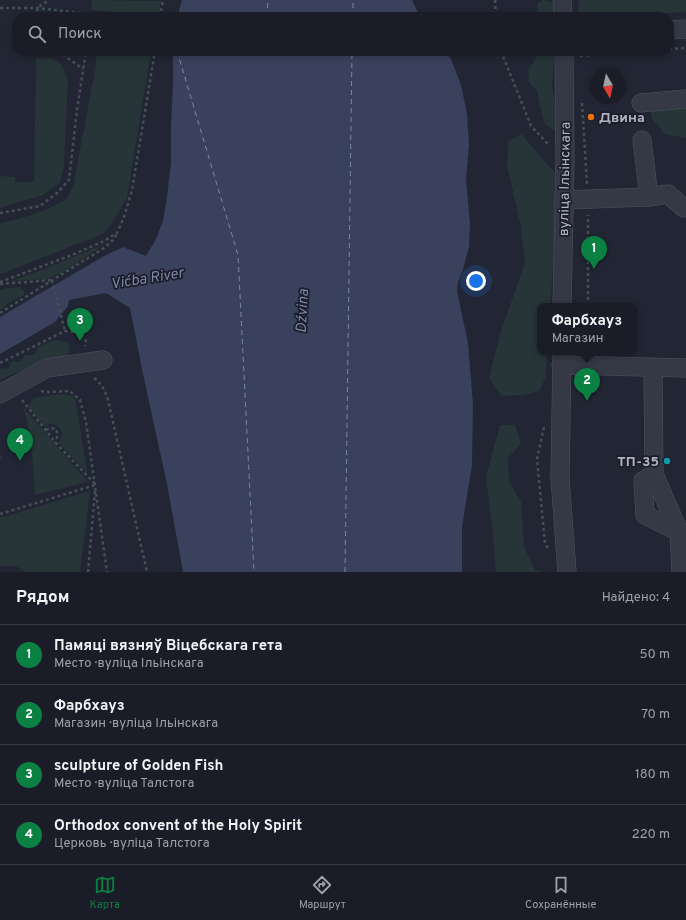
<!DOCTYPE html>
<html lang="ru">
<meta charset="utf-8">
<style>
:root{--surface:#1a1c27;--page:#272933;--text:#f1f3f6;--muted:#9fa1a7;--line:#383a44;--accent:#0b8043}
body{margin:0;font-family:Overpass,sans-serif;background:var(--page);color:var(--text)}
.compass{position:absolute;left:590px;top:68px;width:36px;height:36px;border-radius:50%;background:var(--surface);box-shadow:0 2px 6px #0003;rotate:171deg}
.you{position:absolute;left:476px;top:281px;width:14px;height:14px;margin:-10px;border:3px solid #fff;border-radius:50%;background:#1a73e8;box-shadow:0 0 0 6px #1a73e833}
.badge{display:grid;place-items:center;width:26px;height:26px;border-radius:50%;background:var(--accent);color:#fff;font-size:13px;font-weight:700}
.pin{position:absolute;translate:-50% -33px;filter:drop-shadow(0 1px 2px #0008)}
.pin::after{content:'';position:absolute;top:21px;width:14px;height:12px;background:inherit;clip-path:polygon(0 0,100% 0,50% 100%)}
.popup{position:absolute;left:537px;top:303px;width:100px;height:52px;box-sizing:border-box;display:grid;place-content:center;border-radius:8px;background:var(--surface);filter:drop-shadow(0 1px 3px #0005);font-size:13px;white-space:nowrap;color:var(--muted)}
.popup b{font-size:15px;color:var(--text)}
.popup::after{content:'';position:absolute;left:50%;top:100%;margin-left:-8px;border:8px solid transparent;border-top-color:var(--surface)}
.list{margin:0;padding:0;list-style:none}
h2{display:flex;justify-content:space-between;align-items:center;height:52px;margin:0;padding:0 16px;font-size:17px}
h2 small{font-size:13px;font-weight:400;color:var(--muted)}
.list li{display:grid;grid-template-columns:26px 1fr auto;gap:12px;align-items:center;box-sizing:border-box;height:60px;padding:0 16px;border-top:1px solid var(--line)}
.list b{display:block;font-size:15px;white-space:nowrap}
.list p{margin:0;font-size:13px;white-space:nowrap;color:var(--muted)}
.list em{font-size:13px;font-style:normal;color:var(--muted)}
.icon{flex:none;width:22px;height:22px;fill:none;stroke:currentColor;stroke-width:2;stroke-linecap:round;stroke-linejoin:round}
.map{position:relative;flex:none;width:686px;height:572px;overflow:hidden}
.search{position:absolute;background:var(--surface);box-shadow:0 2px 6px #0003;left:12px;right:12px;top:12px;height:44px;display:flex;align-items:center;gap:10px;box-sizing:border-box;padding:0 14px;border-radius:16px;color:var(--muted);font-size:15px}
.sheet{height:292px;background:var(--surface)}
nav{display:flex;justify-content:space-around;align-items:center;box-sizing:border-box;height:56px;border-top:1px solid var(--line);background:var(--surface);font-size:11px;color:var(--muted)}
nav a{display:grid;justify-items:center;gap:2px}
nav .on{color:var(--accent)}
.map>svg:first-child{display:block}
.green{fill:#273438}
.water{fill:#39415c}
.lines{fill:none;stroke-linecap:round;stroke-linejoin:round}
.ferry{stroke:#7c86a7;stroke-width:1;stroke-dasharray:5 4;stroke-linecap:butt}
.minor-casing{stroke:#505360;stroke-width:19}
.path{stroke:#444f55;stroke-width:2.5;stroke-dasharray:3 3;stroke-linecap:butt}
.minor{stroke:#353945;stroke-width:18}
.food-dot{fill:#e8710a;stroke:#1b1e2a;stroke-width:1.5}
.culture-dot{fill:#0f9aa8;stroke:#1b1e2a;stroke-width:1.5}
.labels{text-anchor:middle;stroke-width:3.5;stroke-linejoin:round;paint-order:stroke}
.poi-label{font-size:14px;font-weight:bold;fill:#b0b3c2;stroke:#1b1e2a;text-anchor:start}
.street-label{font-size:14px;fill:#b0b3c2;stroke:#1b1e2a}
.water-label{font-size:15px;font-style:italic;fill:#7c86a7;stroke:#1b1e2a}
</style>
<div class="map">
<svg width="686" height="572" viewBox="0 0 686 572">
<rect width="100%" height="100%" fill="#222634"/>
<path class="green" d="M92,0L161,1L159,17H136V14L91,10Z
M543,0L552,2L554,17H537V4Z
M579,0H686V12L601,17H578Z
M95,51H151L127,198L112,223L103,234L3,273H0V223C15,221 53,209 65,200C68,197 71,191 73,187L96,65Z
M537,51H554L552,86L558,119L555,131L544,123L537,91L529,82L528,70L537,57Z
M36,58L53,59L62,65L68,81L64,164L60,183L43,195L0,208V176L15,177V182H34Z
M686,103V138L665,134L651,117L652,107Z
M521,134L555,173L556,229L550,306H540V352H547L546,377L539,391L523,395L501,396L489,378L501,331L525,263L521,227L507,165L508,142Z
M105,244L60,274L55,275L48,279L12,281L44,269Z
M21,287L25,294C17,300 7,301 2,309H0V290L8,288Z
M54,340L67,342L70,349L67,355L5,377L0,381V368L8,369L12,361L20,362L25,355H34L38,348Z
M62,394L73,396L77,408L87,473L58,442L63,434L58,426L51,423L45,427L28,407L33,398Z
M24,408L88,482L35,495L31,441Z
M500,425H515L521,444L508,458L509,481L521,502L524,547L535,570L542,572H496L493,534L486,477Z
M90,491L80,572H26C20,565 9,566 0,566V518Z"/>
<path class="water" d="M182,0H412L420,17H177Z
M173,51H445L451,59L461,85L467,114L469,145L466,179L470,224L469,247L463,269L458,282L457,291L468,343L473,404L472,465L462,527V572H183L167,484L143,374L130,308L106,293L69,300L68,306L55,322L0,354V317L104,256L123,247L146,256L156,239L163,221L167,197L171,163V126L173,83Z"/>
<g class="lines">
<path class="ferry" d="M267,17L268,0
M353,17V0
M177,51L238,255L254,572
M345,572L352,51"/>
<g class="minor-casing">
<path id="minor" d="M562,0L563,17
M669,30L686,29
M641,103L686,99
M642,140L649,197
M563,200L649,197L668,194L684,208
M562,306L565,162L564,51
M562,352L560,478L567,572
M561,365L686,368
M653,367L654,474L679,532L681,572
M0,394L47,368L103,360
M654,474L643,481L645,515L679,532"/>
</g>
<path class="path" d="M495,0L496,17
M0,8H37L116,17
M39,17L37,8L49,0
M160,17L163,0
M669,49L686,48
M58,51L83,69
M501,51L531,126L549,145
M580,56L644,51
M582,103L587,184
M0,213L40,206L57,193L69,180L77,110L86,51
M52,280L65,331
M0,282L72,255L104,241L117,233L124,217L132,190L155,51
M0,284L52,280
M588,306V215
M0,313L104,248L113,240L117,234
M0,363L65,331L81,333L86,341L85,346
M94,378C102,384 105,391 108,400L147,572
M41,391L48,392L70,391L80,400L86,422L107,572
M22,400L55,442L95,484
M544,427L537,459L545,543L548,548
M46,430L50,428L56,429L58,435L55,442
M0,458V457
M0,514L95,485
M88,572L95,491"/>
<use href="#minor" class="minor"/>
</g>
<circle class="food-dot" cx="591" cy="117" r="4"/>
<circle class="culture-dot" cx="667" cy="461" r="4"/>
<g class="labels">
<g class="poi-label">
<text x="599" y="122">Двина</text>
<text x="659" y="466" text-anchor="end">ТП-35</text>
</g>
<g class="street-label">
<text transform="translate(564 179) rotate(-89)" y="5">вуліца Ільінскага</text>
</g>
<g class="water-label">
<text transform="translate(147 278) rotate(-9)" y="5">Vićba River</text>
<text transform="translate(302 311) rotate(-87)" y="5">Dźvina</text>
</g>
</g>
</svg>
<svg class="compass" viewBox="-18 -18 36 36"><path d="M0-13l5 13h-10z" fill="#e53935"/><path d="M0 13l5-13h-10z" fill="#9fa1a7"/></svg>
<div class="you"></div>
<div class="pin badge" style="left:594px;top:269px">1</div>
<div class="pin badge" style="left:587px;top:401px">2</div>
<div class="popup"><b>Фарбхауз</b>Магазин</div>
<div class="pin badge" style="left:80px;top:341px">3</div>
<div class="pin badge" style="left:20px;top:461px">4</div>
<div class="search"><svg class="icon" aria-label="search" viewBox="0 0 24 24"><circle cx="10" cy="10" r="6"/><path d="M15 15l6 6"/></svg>Поиск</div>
</div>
<section class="sheet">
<h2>Рядом<small>Найдено: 4</small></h2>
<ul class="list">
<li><span class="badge">1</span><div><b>Памяці вязняў Віцебскага гета</b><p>Место · вуліца Ільінскага</p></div><em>50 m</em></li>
<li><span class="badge">2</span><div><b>Фарбхауз</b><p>Магазин · вуліца Ільінскага</p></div><em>70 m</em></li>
<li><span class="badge">3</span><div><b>sculpture of Golden Fish</b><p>Место · вуліца Талстога</p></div><em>180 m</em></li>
<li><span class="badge">4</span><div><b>Orthodox convent of the Holy Spirit</b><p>Церковь · вуліца Талстога</p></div><em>220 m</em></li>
</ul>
</section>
<nav>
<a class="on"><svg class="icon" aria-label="map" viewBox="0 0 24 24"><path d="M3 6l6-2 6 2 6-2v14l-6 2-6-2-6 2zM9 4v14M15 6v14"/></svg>Карта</a>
<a><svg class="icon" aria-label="directions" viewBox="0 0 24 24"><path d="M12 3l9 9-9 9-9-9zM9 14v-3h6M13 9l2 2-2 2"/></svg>Маршрут</a>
<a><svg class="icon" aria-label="saved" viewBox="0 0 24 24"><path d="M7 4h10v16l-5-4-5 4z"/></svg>Сохранённые</a>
</nav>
